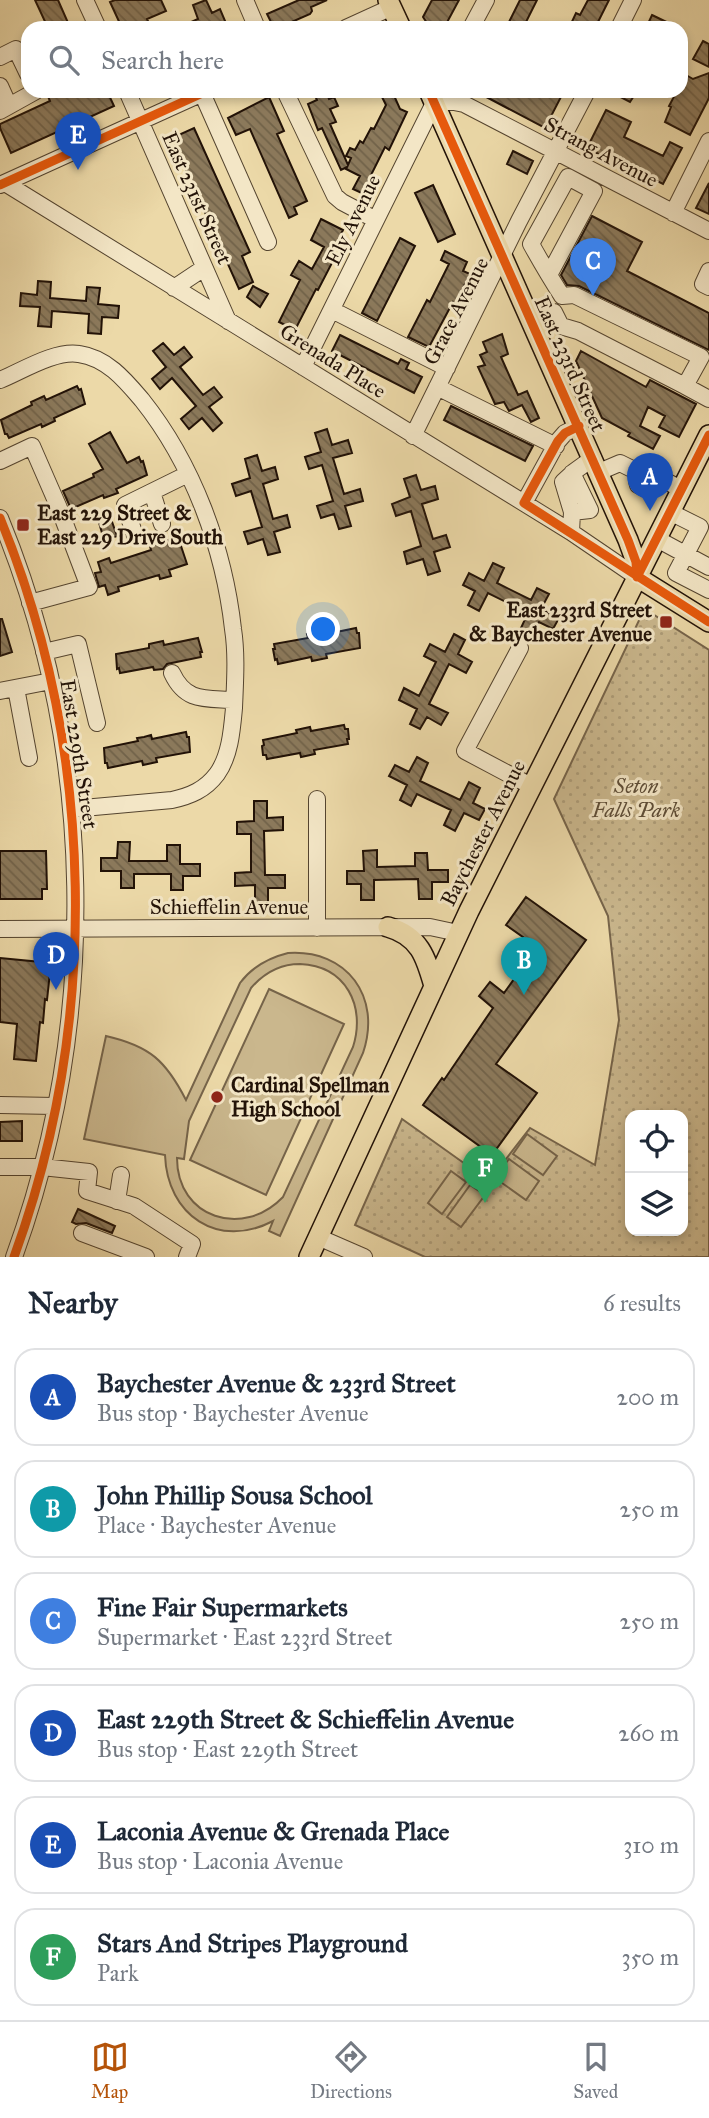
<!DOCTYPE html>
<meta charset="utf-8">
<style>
:root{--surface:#fff;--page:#f6f6f7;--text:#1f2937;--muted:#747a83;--line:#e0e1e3;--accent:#b45309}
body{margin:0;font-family:"IM FELL Great Primer",serif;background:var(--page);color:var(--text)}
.controls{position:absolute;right:21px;bottom:21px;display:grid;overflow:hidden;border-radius:14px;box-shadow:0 4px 10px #0003}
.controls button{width:63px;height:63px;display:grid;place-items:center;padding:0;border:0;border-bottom:2px solid var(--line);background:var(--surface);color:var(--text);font:35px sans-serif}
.you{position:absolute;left:324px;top:630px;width:24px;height:24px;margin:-18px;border:5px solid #fff;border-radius:50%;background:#1a73e8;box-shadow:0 0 0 10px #1a73e833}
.badge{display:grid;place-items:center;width:46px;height:46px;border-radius:50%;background:var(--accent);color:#fff;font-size:23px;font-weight:700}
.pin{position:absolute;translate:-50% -58px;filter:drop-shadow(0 2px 4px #0008)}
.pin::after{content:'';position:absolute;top:37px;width:24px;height:21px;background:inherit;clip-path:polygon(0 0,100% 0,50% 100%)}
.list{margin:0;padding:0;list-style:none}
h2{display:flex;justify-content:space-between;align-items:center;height:91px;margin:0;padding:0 28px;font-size:30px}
h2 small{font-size:23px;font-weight:400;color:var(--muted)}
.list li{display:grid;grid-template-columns:46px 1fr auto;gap:21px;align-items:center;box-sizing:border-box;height:98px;margin:0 14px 14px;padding:0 14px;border:2px solid var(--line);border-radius:21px}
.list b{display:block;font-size:26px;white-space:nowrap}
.list p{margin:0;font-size:23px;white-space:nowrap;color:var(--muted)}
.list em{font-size:23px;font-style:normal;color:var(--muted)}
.icon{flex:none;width:38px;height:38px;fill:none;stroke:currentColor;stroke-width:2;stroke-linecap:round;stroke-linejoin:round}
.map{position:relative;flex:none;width:709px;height:1257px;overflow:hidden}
.search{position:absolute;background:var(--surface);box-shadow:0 4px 10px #0003;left:21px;right:21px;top:21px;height:77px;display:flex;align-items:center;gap:18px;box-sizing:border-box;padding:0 24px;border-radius:21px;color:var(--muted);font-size:26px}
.sheet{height:763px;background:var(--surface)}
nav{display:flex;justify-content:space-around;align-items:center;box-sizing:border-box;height:98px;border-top:2px solid var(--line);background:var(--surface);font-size:19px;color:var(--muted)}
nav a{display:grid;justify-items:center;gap:4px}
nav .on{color:var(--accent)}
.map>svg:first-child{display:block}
.grass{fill:url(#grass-dots);stroke:#76644a;stroke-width:2;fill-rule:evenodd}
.garden{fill:#cab78d;stroke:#76644a;stroke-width:2;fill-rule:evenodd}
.building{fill:url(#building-back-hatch);stroke:#221207;stroke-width:2}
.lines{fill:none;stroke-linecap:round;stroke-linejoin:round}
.minor-casing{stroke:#54442f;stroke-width:18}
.major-casing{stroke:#221207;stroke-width:22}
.minor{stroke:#f3e6c6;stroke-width:16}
.major{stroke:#ecd9a8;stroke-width:19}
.cycleway-casing{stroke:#f3e6c6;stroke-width:13}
.cycleway{stroke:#e8590c;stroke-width:9}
.poi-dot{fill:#8f2418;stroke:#f3e6c6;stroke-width:2.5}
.labels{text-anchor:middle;stroke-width:6;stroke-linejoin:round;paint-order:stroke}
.street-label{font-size:21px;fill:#221207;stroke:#f3e6c6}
.poi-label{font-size:21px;font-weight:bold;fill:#221207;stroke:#f3e6c6;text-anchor:start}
.park-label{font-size:21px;font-style:italic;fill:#5d4c36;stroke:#f3e6c6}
</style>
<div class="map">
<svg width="709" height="1257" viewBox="0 0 709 1257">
<defs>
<pattern id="grass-dots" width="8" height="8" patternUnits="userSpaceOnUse" patternTransform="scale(1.75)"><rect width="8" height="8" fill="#cab78d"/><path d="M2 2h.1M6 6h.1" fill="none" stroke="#ad9c78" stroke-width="1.8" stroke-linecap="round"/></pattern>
<pattern id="building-back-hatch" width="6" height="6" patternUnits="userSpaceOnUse" patternTransform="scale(1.75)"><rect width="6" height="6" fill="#8b795b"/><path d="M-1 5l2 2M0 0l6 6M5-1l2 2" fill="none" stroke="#716249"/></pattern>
</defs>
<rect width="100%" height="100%" fill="#ecd9a8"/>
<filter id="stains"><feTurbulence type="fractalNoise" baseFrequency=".00286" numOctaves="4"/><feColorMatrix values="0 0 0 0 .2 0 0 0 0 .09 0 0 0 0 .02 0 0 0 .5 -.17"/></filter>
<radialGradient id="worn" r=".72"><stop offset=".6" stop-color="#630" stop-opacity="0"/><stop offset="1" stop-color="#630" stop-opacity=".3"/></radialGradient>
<path class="grass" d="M646,613H651L709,650V1257H425L355,1225L402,1119L489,1181L530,1128L595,1165L619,1020L608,916L554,799L642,614ZM630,1115H683V1231H630Z"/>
<path class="garden" d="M288,953C347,949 382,997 363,1053L280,1236L269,1231L273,1221C218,1250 167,1215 165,1155L84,1139L106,1036C150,1046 166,1061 186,1100L240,983C252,967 268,958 288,953ZM300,964C346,966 366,1006 353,1047L283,1197C243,1239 177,1218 177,1158L184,1159L189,1121L251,988C264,973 279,964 300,964Z
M269,989L344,1024L266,1195L190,1160Z
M527,1134L557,1156L543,1175L513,1154Z
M509,1159L539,1181L526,1200L495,1178Z
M451,1171L466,1182L442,1214L428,1203Z
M470,1185L485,1195L461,1227L447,1217Z"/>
<path class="building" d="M35,0H58L69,25L63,28H48Z
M115,0H161L166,11L147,19L151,28H122L110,2Z
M206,0L212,13L220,9L228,28H178L198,19L193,5Z
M299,0H327L311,7L312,11L310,14L278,28H274L267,14Z
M432,0H459L444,28H436L427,23L423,17Z
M520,0H537L523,28H506Z
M588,0H609L595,28H569L576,13L580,15Z
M652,15L679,28H646Z
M703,41L709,44V67L693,59Z
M709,73V98L690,135L665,122L671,107L669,106L677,91H681V84L686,75L693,79Z
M55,91H107L114,106L11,153L0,128V124L50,101L47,94Z
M313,91H326L329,99L334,97L338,106L330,109L336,122L330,124L348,165L351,158L346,156L350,148L355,150L360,141L363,143L371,128L374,129L386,105L379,91H392L400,109L407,112L389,150L385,147L368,181L374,184L368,196L353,189L360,176L346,169L347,167L341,170L322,128L318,130L308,104L317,100Z
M475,91H564L545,128Z
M609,91H637L630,102Z
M269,97L284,131L277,134L307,201L294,207L297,214L289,218L250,129L236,135L228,118Z
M606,110L631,122L624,137L663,156L670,142L682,148L663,184L651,178L652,176L613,157L612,161L587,148Z
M194,128L250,252L242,256L253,282L239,289L172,138Z
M513,151L533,161L527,174L507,164Z
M709,183V214L696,208Z
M433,185L455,234L438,242L415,193Z
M592,216L642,242L627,271L709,313V350L579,286L567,285L561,275Z
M321,219L343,230L330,257L334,259L318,290L316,289L295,330L279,322L300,280L291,275L299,261L312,269L324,247L311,240Z
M400,238L415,246L377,321L362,313Z
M445,251L467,262L463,271L470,274L455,304L453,302L429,347L408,337L427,300L430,302L449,264L441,260Z
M38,281L51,282L50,298L86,301L87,287L100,288L98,304L119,306L118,318L102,317L101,334L88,333L89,314L52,311L51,327L38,326L40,307L20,306L21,293L37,295Z
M253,286L268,294L260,307L247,297Z
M502,334L508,354L501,357L505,366L518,395L527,391L539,418L531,422L522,405L509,411L504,402L495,404L478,367L485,365L480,355L487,352L483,342Z
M340,335L398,364L401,359L409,363L406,369L422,377L414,393L332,351Z
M163,343L174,355L184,347L192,357L180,367L203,395L214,387L222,397L209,407L222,423L213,431L202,418L189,429L181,419L196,406L172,378L160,389L152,379L166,367L153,351Z
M581,351L646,387L650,380L696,404L679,437L659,427L665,416L648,407L640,426L660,436L653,449L628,436L630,433L602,418L576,361Z
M77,386L79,390L81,389L85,404L54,418L55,421L42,427L41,424L9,438L7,434H5L1,420L32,405L31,402L44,396L46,400Z
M451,406L533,446L525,461L444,420Z
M327,429L332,445L348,440L352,453L333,458L344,494L360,489L363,501L345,506L351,526L339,529L334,514L321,518L317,506L333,501L322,465L309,469L305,457L321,452L315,433Z
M110,432L127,463L139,457L141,462L143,461L147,475L116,489L118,493L104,498L103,495L71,509L63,491L94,477L93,474L103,469L89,444Z
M257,455L262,471L275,467L278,479L263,484L273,519L287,515L290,527L274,532L280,552L268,555L263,539L248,544L244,532L262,527L251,491L236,496L232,484L250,478L245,459Z
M416,475L421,490L435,486L438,499L422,504L433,539L446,535L450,547L434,552L440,571L428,575L423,559L407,564L404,552L421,546L411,511L396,516L392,504L410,497L404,479Z
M110,516L117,536L104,540L98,519Z
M178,537L187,564L169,570L171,576L160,579L159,575L118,587L119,591L108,595L105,585L99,587L95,573L101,572L98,562L109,558L111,563L151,550L150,546Z
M493,563L504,568L497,583L531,600L537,588L549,594L541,609L559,618L553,629L539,622L531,636L520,630L528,613L488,593L479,611L468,605L475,591L463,585L469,573L484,581Z
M0,619H2L12,652L0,656Z
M356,628L357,633H359L360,648L326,654L327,658L312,661L311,657L278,664L277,659L275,660L273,649H275L274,644L308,638L307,634L322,631V635Z
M454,634L465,640L458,654L472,662L466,673L449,664L429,704L448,713L441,725L427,717L420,729L410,724L417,709L399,700L404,688L419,696L436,662L424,656L430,644L445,652Z
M198,638L202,652H200L201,657L167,664L163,669L154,670L153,667L120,673L119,668L117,669L116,654L149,648V644L163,641L164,645Z
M344,725L345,729H348L349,739H347L348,744L314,750L315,754L301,757L300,753L267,759L266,755H263L262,746L264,745L263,740L297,733L296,730L310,727L311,731Z
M186,732L187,737H189L190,752L156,758L157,762L143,765L142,761L108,768L107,763H105L104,748L138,741L137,738L144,737L151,735L152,739Z
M417,757L428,763L420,781L460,800L469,782L480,788L473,803L485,809L479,820L464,813L455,831L444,825L451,810L417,794L411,806L400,800L407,785L389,776L395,765L409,772Z
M254,801H267V818L283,817V830L264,831L265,875H285V888H268V902H255V885L235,886V873L251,872V834H237V822L254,821Z
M118,842H130L129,861H167V845H180V864H200V876H183V890H171V874H134V888H121V871H101V858H117Z
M377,850V867L415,866V853H427L428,870H448V882H432V899H419L418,879L374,880V900H361V884H347V871H364L363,851Z
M0,851H46L47,889H42V899H0Z
M526,897L586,940L496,1064L537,1093L492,1155L423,1105L442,1078L444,1080L493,1008L479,996L490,982L504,993L537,947L506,925Z
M0,958L51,963L47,1000L45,999L43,1023L40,1022L36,1061L14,1059L17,1024L0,1022Z
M22,1121V1141H0V1122Z
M78,1209L115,1226L112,1233L86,1223L76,1224L72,1222Z"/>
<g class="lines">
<g class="minor-casing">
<path id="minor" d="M85,0L98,28
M245,0L257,28
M346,28L392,7
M471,28L486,0
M619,28L633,0
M0,57L16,49L28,74
M0,86L9,106
M127,91L228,321
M285,91L335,196L342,202L376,220
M202,93L268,242
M434,104L449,101L464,104L709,231
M0,111L36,91
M5,183L571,532L637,577
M0,185L207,91
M673,213L709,141
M709,271L703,284L709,287
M549,275L594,191L568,177L531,244C541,262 551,279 562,296
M174,288L204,268
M332,310L447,368
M532,322L554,312L561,326L578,331L685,386L701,357L574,295L562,296
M303,367L440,91
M0,380C22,371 55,350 79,354C107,358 125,380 142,400C193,464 224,548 233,629C237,655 235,682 234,708C232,730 230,756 217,774C205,790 190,796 172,800L72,809
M685,386L709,399
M437,387L556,446
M413,436L519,221L587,91
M0,461L32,446L59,508L89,587L30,603
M599,472L620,463L640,473L637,481L638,485L646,489L649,488L655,478L658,477L681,489
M572,473L590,510L572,512
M152,492L162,524
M524,503L558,441L565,433L579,426
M670,512L700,527L676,573L709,590
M0,518C96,751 100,1021 14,1257
M571,532L572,512L563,482L575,471L593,458
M135,536L125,505L188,474
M657,539L709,567
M520,648L465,751L531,786
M44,652L78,644L97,723
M172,673C186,703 206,698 234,700
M16,688L29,758
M0,691L51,681
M317,928V799
M0,929L430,927L458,933
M0,1105L55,1106
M0,1167H42L89,1172L87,1191L134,1206L192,1244L187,1257
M117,1201L121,1175
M82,1233L146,1257
M318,1237L364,1257"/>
</g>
<g class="major-casing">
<path id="major" d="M388,0L401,28
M429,91L628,540L636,562L637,577
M637,577L709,622
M388,927C420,936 426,958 434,986
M309,1257L469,911L709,435"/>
</g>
<use href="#minor" class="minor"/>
<use href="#major" class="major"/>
<g class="cycleway-casing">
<path id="cycleway" d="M429,91L628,540L636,562L637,577
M0,185L207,91
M579,426L565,433L558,441L524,503L709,622
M0,518C96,751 100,1021 14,1257
M637,577L709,435"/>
</g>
<use href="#cycleway" class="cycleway"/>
</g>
<g class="poi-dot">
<rect x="16" y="518" width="14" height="14" rx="3.5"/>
<rect x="659" y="615" width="14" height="14" rx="3.5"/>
<circle cx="217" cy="1097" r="7"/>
</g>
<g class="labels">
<g class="street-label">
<text transform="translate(601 152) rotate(28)" y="7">Strang Avenue</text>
<text transform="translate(197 198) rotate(66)" y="7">East 231st Street</text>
<text transform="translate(353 220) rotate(-64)" y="7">Ely Avenue</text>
<text transform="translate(456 311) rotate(-63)" y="7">Grace Avenue</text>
<text transform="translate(333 361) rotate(32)" y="7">Grenada Place</text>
<text transform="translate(570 364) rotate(66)" y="7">East 233rd Street</text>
<text transform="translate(79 754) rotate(81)" y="7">East 229th Street</text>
<text transform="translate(483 833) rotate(-63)" y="7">Baychester Avenue</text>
<text x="229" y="914">Schieffelin Avenue</text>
</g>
<g class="poi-label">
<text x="37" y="520">East 229 Street &amp;<tspan x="37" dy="24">East 229 Drive South</tspan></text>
<text x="652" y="617" text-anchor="end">East 233rd Street<tspan x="652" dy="24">&amp; Baychester Avenue</tspan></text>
<text x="231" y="1092">Cardinal Spellman<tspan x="231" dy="24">High School</tspan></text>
</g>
<g class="park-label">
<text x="636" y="793">Seton<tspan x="636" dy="24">Falls Park</tspan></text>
</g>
</g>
<rect width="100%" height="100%" filter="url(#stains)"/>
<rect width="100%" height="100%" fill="url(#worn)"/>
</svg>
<div class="controls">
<button><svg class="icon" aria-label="locate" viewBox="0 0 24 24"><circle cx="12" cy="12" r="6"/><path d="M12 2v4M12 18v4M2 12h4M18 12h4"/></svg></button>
<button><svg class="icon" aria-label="layers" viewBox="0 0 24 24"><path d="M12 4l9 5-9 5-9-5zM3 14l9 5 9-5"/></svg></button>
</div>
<div class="you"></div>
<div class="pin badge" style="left:650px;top:511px;background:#1a4fb4">A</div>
<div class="pin badge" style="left:524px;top:995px;background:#0f9aa8">B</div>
<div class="pin badge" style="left:593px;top:296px;background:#3f7fe0">C</div>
<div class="pin badge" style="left:56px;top:990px;background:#1a4fb4">D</div>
<div class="pin badge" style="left:78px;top:170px;background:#1a4fb4">E</div>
<div class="pin badge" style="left:485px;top:1203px;background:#2e9e5b">F</div>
<div class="search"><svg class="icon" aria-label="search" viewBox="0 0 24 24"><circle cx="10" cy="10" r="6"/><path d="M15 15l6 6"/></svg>Search here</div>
</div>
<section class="sheet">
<h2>Nearby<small>6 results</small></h2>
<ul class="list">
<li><span class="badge" style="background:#1a4fb4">A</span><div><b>Baychester Avenue &amp; 233rd Street</b><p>Bus stop · Baychester Avenue</p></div><em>200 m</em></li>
<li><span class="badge" style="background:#0f9aa8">B</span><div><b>John Phillip Sousa School</b><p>Place · Baychester Avenue</p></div><em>250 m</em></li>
<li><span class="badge" style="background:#3f7fe0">C</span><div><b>Fine Fair Supermarkets</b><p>Supermarket · East 233rd Street</p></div><em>250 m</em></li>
<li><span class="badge" style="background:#1a4fb4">D</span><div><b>East 229th Street &amp; Schieffelin Avenue</b><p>Bus stop · East 229th Street</p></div><em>260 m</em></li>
<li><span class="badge" style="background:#1a4fb4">E</span><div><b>Laconia Avenue &amp; Grenada Place</b><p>Bus stop · Laconia Avenue</p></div><em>310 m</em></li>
<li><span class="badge" style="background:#2e9e5b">F</span><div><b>Stars And Stripes Playground</b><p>Park</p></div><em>350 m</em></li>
</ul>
</section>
<nav>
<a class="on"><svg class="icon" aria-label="map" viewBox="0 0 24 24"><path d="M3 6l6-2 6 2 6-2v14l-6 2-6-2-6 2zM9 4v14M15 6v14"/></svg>Map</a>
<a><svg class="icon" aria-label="directions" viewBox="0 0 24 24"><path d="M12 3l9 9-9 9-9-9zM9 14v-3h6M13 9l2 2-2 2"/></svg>Directions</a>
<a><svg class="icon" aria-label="saved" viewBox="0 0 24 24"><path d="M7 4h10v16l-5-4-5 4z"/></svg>Saved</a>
</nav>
